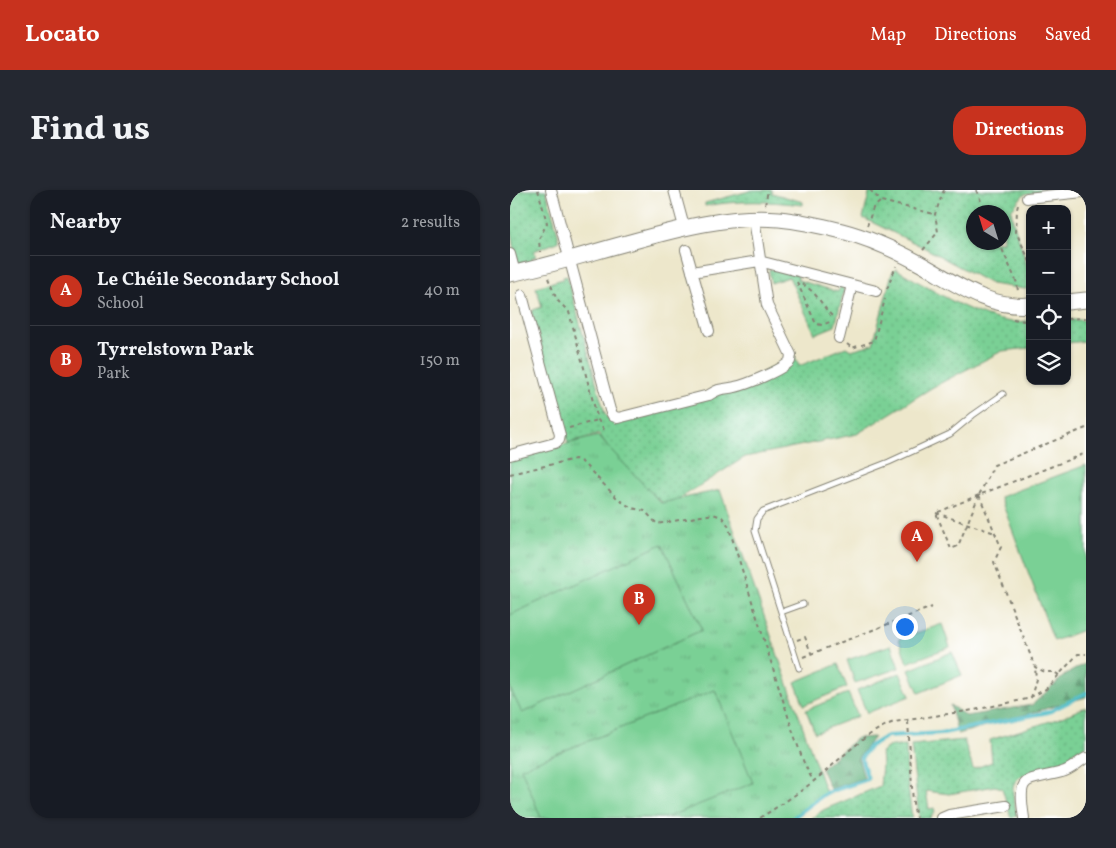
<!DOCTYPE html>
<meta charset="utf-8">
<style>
:root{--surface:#171b24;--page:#242831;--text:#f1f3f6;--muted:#9ea1a6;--line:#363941;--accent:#c8321e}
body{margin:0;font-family:Vollkorn,serif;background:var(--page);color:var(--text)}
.controls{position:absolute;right:15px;top:15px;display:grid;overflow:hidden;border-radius:10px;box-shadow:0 1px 4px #0004}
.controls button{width:45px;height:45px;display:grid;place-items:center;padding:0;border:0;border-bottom:1px solid var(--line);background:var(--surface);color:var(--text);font:25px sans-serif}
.compass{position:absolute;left:456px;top:15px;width:45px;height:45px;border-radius:50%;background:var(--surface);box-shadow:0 1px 4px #0004;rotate:322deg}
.you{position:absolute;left:394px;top:436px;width:18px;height:18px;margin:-12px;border:4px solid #fff;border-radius:50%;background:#1a73e8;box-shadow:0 0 0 8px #1a73e833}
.badge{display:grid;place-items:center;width:32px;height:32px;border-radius:50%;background:var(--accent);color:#fff;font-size:16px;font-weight:700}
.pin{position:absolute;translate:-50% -41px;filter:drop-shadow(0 1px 2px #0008)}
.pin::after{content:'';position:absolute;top:26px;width:18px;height:15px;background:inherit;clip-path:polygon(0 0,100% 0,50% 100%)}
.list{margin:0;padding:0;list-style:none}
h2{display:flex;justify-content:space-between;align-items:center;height:65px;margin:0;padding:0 20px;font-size:21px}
h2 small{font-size:16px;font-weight:400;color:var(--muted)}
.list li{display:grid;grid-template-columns:32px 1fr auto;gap:15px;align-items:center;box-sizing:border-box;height:70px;padding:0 20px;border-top:1px solid var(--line)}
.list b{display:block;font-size:19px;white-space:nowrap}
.list p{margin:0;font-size:16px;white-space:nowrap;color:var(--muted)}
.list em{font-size:16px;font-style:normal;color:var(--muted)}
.icon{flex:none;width:28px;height:28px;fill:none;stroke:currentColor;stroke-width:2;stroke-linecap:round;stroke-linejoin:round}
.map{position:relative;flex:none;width:576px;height:628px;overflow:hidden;border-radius:20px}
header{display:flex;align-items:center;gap:30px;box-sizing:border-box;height:70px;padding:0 25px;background:var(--accent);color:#fff}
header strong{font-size:24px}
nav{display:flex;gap:28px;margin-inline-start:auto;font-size:18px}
.intro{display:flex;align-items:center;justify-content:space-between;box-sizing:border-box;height:120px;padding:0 30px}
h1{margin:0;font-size:35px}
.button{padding:12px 22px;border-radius:20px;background:var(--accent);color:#fff;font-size:18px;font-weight:700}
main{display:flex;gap:30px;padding:0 30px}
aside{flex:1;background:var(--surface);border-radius:20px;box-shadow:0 1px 4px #0004}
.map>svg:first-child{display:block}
.grass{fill:url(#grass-dots);stroke:#4b7658;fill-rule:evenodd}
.forest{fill:url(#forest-firs);stroke:#40674d}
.park{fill:url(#park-tufts);stroke:#4b7658}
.garden{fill:#7ad095;stroke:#4b7658}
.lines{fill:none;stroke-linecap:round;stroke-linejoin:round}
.stream{stroke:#4dbbc6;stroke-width:4}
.lane-casing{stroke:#848274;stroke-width:7}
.street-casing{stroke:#848274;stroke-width:12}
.secondary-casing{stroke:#848274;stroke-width:17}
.path{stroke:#848274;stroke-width:2;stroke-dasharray:4 4;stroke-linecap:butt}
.lane{stroke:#fff;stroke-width:5}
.street{stroke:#fff;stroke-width:10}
.secondary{stroke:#fff;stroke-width:15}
</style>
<header>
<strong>Locato</strong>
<nav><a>Map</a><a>Directions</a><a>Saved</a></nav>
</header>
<div class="intro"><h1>Find us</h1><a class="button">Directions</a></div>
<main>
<aside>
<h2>Nearby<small>2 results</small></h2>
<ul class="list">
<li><span class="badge">A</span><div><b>Le Chéile Secondary School</b><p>School</p></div><em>40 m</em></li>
<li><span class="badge">B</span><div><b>Tyrrelstown Park</b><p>Park</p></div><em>150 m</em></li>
</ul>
</aside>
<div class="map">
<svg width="576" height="628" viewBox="0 0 576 628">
<defs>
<pattern id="grass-dots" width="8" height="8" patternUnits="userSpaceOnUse" patternTransform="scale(1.25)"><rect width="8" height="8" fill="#7ad095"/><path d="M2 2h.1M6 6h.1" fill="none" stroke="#69b280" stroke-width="1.8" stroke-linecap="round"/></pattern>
<pattern id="forest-firs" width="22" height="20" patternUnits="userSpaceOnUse" patternTransform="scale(1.25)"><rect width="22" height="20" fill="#63b27e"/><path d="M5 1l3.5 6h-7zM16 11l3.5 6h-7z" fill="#519066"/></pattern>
<pattern id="park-tufts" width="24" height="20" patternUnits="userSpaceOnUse" patternTransform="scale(1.25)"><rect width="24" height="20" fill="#7ad095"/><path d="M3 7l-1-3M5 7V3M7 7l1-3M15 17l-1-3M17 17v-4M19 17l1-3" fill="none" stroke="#69b280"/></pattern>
</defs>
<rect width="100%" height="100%" fill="#fff"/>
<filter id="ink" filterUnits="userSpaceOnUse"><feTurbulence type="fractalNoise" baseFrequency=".02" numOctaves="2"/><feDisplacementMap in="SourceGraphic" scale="10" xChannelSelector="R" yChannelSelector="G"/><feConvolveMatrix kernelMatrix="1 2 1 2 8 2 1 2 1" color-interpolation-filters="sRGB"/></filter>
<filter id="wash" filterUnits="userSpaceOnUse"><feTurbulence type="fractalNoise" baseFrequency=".0096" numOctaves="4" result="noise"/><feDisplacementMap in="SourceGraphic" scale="20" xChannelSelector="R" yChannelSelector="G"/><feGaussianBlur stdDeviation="1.12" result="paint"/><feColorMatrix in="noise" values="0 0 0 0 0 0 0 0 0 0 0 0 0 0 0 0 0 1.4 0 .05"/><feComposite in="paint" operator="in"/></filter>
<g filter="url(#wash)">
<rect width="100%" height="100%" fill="#ede7cb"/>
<path class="grass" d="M0,0H36L48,44V52L24,61L26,67H22L23,72L13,74L8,73C0,54 0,22 0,0Z
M243,0H262V3L293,12V15C259,11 229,10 195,16V13Z
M360,0H545L514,4L501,20C505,47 520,70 520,98L515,99L481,94L415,58L353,28ZM463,22H493V52H463Z
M262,79L288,85V90L328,102L331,95L334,100L325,136L305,144L279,87L261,93L259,80Z
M386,79C418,97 460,125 496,131C504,133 512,131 520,131V158L492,161L423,197L347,244L235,267L167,310L153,313L117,283L89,244L58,253L22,124L23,120L32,117L26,97L53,89V87L57,86L95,224L98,228L104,231L206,206L207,201L218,202L284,165L289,176L336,157L341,160L363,154L382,83Z
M557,130H576V151L557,153Z
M576,517V556L563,562C562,587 505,573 503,598C502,607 506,618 507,626L501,628L492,598L485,596L439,604L416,601L419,619L424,618L425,622L420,628H409L401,555L454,550L463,579L482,572L480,550L547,529Z
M380,556H396L397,589L402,628H302L313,620L370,596L372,574L371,562Z"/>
<path class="forest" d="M576,473V507L448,544L440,515L456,526L522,515L555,485Z
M364,547L348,568L354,588L320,599L311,578L347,548Z"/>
<path class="park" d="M88,246L151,313L210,300L316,603L283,628H0V268Z"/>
<path class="garden" d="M576,275V439L544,451L490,307Z
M152,354L192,440L12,523L0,498V425Z
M432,434L440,457L397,473L389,449Z
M381,455L389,478L345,493L337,470Z
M442,462L452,485L409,503L399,480Z
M328,474L337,497L294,515L285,492Z
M390,483L400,506L357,523L347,500Z
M205,500L243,593L155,628H31L11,578Z
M338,503L348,526L305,543L296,520Z"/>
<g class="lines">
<path class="stream" d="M283,628L316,603L358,589L351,568L360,556L377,546L433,543L539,522L576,503"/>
</g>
</g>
<g filter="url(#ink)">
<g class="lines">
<g class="lane-casing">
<path id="lane" d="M271,422L293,414
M289,478L245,341L247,329L253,321L379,272L440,244L463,225L493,204"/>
</g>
<g class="street-casing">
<path id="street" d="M41,0L100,220L103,226L108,228L199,205C211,197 213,200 225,197C236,195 274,179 280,171L281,165L257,115L244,29
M164,0L174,37
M517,8L573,2
M176,60L199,141
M0,64L5,83
M182,82L249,71L366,101
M329,148L342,95
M0,265L45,253L49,250L50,245L12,105
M432,628L439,625L496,616
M514,628C507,583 515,592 552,582C561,580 568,572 576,568"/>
</g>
<g class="secondary-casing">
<path id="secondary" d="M0,84C42,75 83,62 124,51C171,38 220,25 269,29C290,31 312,36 332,41C359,48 385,60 409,73C444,92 478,119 520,115
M557,112L576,110"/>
</g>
<path class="path" d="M28,0L37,33L29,49L30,62
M360,0L371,11L424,24
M466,0L476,22
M255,15L258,0
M508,15L507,19L506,42L520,72
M357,36L363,18L371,11
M489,52L507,93L508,102
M413,60L428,42L425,24L434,0
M38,88L47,110L59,122L88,230L95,241
M287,92L306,134L312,135L322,131
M292,94C309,104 310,114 323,127
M377,99L386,76
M503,129L520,132
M557,129L576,128
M337,154L342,158L364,151L375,109
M59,238L88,230
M576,238L484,275L469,305L576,263
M0,284L65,269L72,272L109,310L122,318L135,321L147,334L203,324L212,327L218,335L283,542L294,573L303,591
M469,305L491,357L484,372L525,477L535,482H544L549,485
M469,305L448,356L441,359L426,323Z
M426,323L485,343
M287,450L295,447L301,463
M293,467L422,417
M521,508L526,489L525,477
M398,531L403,613L406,628
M250,628C270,615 291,602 310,586C333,567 356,542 384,532L464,520L517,509L536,499L568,464H576"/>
<use href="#lane" class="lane"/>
<use href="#street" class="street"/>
<use href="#secondary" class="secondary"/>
</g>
</g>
</svg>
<div class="controls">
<button>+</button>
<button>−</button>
<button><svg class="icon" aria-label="locate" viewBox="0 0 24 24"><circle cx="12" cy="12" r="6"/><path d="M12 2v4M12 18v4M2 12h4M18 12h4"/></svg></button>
<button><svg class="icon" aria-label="layers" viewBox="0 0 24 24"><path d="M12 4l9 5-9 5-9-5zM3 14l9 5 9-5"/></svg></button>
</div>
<svg class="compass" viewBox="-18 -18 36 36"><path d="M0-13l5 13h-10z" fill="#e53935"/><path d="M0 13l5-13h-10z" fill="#9ea1a6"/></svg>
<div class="you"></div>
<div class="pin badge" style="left:407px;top:372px">A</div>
<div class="pin badge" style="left:129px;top:435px">B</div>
</div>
</main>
